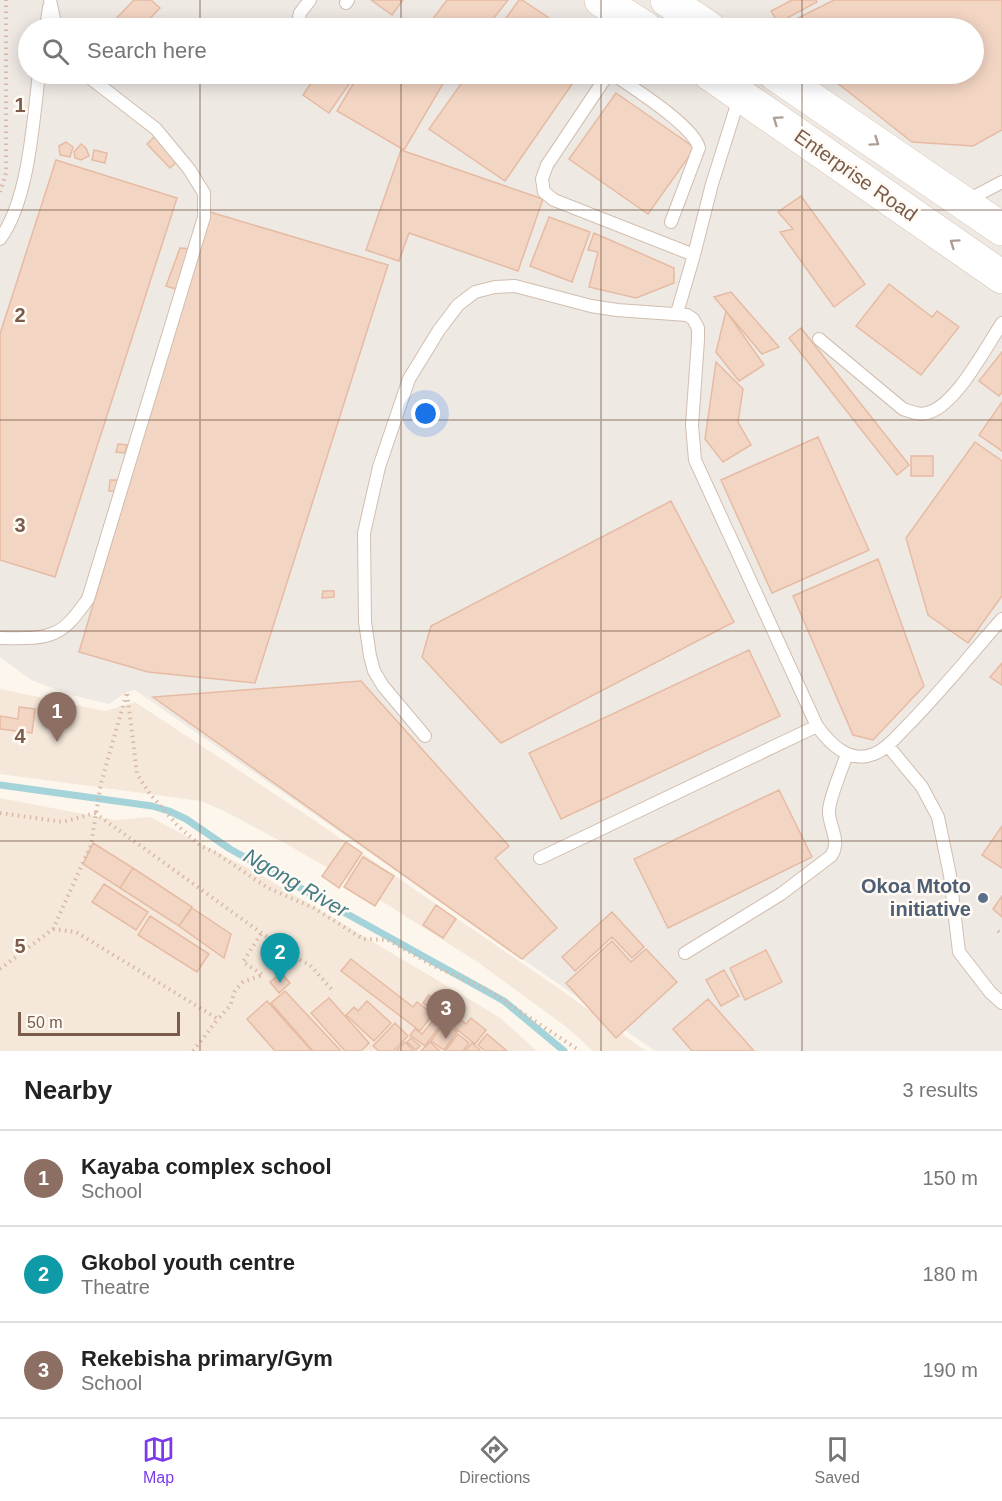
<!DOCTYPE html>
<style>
:root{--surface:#fff;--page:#f6f6f6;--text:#222;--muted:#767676;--line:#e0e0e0;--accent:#7c3aed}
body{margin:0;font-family:Arial,sans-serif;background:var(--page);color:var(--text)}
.scale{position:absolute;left:18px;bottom:15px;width:162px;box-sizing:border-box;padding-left:6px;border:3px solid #7a5c4d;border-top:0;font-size:16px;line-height:21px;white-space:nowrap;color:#7a5c4d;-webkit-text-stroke:4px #fffaf3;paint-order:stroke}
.you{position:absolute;left:426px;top:414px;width:21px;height:21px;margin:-15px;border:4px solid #fff;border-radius:50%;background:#1a73e8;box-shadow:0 0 0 9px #1a73e833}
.badge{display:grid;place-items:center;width:39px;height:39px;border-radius:50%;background:var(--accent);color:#fff;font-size:20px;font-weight:700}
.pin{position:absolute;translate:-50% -50px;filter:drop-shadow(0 2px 3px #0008)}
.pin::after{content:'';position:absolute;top:32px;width:21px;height:18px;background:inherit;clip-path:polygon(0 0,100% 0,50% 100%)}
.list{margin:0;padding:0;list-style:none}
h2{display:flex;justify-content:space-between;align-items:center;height:78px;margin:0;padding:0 24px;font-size:26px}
h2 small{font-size:20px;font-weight:400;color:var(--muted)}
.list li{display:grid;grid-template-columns:39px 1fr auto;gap:18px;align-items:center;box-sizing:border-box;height:96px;padding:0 24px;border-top:2px solid var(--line)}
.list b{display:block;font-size:22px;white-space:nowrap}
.list p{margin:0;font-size:20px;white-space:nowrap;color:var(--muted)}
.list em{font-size:20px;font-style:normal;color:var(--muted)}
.icon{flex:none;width:33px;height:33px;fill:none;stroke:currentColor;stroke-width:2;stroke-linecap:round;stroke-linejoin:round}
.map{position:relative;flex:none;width:1002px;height:1051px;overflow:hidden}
.search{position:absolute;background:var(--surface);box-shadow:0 3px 15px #0003;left:18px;right:18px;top:18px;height:66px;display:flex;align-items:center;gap:15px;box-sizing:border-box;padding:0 21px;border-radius:33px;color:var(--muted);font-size:22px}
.sheet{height:366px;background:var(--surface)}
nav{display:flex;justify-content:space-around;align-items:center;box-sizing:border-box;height:84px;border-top:2px solid var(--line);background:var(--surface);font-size:16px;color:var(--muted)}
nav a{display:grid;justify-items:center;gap:3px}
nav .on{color:var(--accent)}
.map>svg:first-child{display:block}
.residential{fill:#f5e8da}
.industrial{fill:#efe9e4;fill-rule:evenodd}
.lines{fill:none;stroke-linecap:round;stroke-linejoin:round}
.stream{stroke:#a5d3da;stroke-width:7}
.building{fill:#f3d5c3;stroke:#e6bba3;stroke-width:1.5}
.lane-casing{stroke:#d1beb0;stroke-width:14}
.secondary-casing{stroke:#d6c0b0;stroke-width:34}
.path{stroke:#d9b8a5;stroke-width:4;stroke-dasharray:1.5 4.5;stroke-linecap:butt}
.lane{stroke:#fff;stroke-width:12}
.secondary{stroke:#fff;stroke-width:33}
.oneway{stroke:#af9d94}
.grid{fill:none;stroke:#7a5c4d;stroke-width:1.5;stroke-opacity:0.55}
.service-dot{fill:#5c6f8a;stroke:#fffaf3;stroke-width:2}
.labels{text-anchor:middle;stroke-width:5;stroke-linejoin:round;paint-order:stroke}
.street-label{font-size:20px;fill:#7a5c4d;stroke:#fffaf3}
.service-label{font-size:20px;font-weight:bold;fill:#4e5e75;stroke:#fffaf3;text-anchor:end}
.water-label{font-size:21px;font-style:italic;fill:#437c86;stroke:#fffaf3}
.grid-label{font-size:20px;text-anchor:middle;font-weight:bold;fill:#7a5c4d;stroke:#fffaf3;stroke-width:5;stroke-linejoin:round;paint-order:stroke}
</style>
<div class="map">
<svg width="1002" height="1051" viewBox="0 0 1002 1051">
<rect width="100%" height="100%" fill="#fdf6ec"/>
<path class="residential" d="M0,689L105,711L135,702L308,816L561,990L646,1051H593L569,1029L479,963L350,881L290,846L226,812L201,801L0,774Z
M0,798L115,820L150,817L261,875L499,1017L537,1051H0Z"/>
<path class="industrial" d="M0,0H1002V1051H655L135,690L127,692L109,704L71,695L31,680L0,657ZM28,28H974V74H28Z"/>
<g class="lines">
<path class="stream" d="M0,785L152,806L169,811L186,819L230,849L504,1001L564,1051"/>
</g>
<path class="building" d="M134,0H151L160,8L141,28H107Z
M371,0H403L392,15Z
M447,0H508L486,28H426Z
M519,0H522L564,28H499Z
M792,0H816L817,2L778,23L771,11Z
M834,0H1002V130L973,146L912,142L826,74H974V28H778Z
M317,74H356L329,113L303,95Z
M359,74H430L444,82L404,150L337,111Z
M434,74H451L444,82Z
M468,74H579L505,181L429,129Z
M616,93L695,148L648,214L569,159Z
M157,134L180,159L170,168L147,144Z
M66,142L73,147L70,157L60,155L59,146Z
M81,144L86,148L89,156L81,160L75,158L74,152Z
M94,150L107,153L105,163L92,160Z
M401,150L543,199L518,271L409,233L399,261L366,250Z
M56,160L177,198L55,577L0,560V334Z
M801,196L865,284L834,307L780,232L793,229L778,212Z
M210,212L388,265L255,683L148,672L79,652Z
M549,217L590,232L572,282L530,266Z
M594,233L674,268V283L636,298L589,287L598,252L588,250Z
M180,248L191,249L179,290L166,286Z
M889,284L932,317L937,311L959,327L921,375L856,326Z
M731,292L779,347L762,354L714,297Z
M726,311L764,365L739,381L716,352Z
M801,328L909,465L897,475L789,338Z
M1002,352V392L999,396L979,381Z
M716,362L743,389L738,422L751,445L723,462L705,439Z
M1002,402V451L979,435Z
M818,437L869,550L772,593L721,480Z
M975,442L1002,461V596L968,643L928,615L906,538Z
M118,444L127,445L125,453L116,452Z
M911,456H933V476H911Z
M110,480H119L118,491H109Z
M671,501L734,622L501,743L422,657L431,626Z
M878,559L924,686L873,740L853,735L793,596Z
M323,591H334V597L322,598Z
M749,650L780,716L561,819L529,753Z
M1002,663V685L990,677Z
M361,681L509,846L495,858L557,928L522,959L153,697Z
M19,707L35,709L32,733L0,729V716L18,719Z
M779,790L812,857L668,928L634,859Z
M1002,826V868L982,855Z
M346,842L362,853L339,888L322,876Z
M93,843L133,868L120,888L83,864Z
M363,857L394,876L375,906L344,887Z
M133,868L192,907L179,926L120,888Z
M104,884L148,912L136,930L92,902Z
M1002,896V917L993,909Z
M436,905L456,919L443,938L423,925Z
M192,908L231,934L224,958L179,926Z
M612,912L644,947L632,958L612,937L575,971L562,957Z
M150,916L209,954L197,972L138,935Z
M612,941L631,962L646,949L677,982L616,1038L566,983Z
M766,950L782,982L745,1000L730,968Z
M351,959L413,1007L417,1002L433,1014L420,1031L341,971Z
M724,970L739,996L721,1006L706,980Z
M281,973L290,983L279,993L270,982Z
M285,991L341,1051H313L271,1003Z
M429,995L452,1011L445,1020L423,1003Z
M329,998L369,1043L361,1051H345L311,1013Z
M708,999L754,1051H692L673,1029Z
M267,1001L312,1051H275L247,1019Z
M367,1001L391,1023L374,1041L346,1015L354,1007L358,1011Z
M435,1018L442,1023L425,1046L410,1035L415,1029L422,1034Z
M471,1018L486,1030L475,1044L454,1027L460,1019L466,1024Z
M395,1023L408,1036L393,1051H379L373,1046Z
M444,1023L457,1032L444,1050L431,1041Z
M458,1034L469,1043L463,1051H445Z
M487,1034L507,1051H485L478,1045Z
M411,1038L420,1046L416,1050L407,1042Z
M405,1042L414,1051H396Z
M430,1042L440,1051H421Z
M472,1043L481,1051H465Z"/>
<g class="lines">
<g class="lane-casing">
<path id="lane" d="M50,0L56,28
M346,3L348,0
M46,28L49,7
M297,28L300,13L310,0
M608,74L547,165L542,179L544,192L554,200L694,255
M613,74C633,88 694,126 699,148L671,222
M966,201L1002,182
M0,239C29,200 33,121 39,74
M677,313L694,255L712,184L739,98
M819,339L903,409C912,412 921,416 930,412C957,403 986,347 1002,323
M0,638C17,638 38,640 54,633C68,628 79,611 88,599L204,217V193L189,169L156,129L85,74
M425,736L383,686L374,671L370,656L365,622L364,533L379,467L409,379L439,330L458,305L475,292L495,287L515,286L591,306L617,310L687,315L693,319L698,328V340L692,425L695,460L817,726C830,744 849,764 874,754C887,749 897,736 906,727C940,693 970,655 1002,619
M888,746L922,787L938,817L950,875L959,952L990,992L1002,1003
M540,858L817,726
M685,953L781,894L831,856C842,841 828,826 829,810C830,796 842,769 847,754"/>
</g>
<g class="secondary-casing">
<path id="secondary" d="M601,0L645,28
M667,0L709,28
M710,74L1002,277
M775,74L1002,229"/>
</g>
<path class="path" d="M0,192L6,173V0
M0,813L63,822L95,813
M95,813L296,958L310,965L332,990
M53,929L76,932L218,1019L230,1006L235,991L243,982L263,975L243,962L262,932
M998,931L1002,935
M0,969L53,929L91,845L101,783L127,692L137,774L150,794L178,826L201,846L216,853L268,888L314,908L363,939L388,940L434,966L488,990L580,1051
M193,1051L218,1019"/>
<use href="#lane" class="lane"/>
<use href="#secondary" class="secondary"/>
</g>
<defs><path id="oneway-chevron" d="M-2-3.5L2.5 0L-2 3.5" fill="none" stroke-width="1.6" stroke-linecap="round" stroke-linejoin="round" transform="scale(1.5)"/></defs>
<g class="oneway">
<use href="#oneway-chevron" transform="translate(777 120) rotate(-145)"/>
<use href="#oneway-chevron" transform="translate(875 142) rotate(34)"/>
<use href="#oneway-chevron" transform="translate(954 243) rotate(-145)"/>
</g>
<path class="grid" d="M200,0V28M401,0V28M601,0V28M802,0V28M200,74V1051M401,74V1051M601,74V1051M802,74V1051M0,210H1002M0,420H1002M0,631H1002M0,841H1002"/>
<circle class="service-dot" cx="983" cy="898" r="6"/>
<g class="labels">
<g class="street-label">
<text transform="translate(856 175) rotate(35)" y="7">Enterprise Road</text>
</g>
<g class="service-label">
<text x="971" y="893">Okoa Mtoto<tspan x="971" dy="23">initiative</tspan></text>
</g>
<g class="water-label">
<text transform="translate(296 883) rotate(30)" y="7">Ngong River</text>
</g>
</g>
<g class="grid-label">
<text x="20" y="112">1</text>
<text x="20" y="322">2</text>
<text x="20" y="532">3</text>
<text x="20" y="743">4</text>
<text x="20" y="953">5</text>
</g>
</svg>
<div class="scale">50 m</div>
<div class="you"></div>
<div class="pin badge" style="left:57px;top:742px;background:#8d6e63">1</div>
<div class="pin badge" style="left:280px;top:983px;background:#0f9aa8">2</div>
<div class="pin badge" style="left:446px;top:1039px;background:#8d6e63">3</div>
<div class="search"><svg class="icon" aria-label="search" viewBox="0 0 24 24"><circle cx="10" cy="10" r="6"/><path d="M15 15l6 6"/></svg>Search here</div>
</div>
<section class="sheet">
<h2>Nearby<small>3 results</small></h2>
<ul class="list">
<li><span class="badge" style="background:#8d6e63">1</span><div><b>Kayaba complex school</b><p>School</p></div><em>150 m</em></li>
<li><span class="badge" style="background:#0f9aa8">2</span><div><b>Gkobol youth centre</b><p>Theatre</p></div><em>180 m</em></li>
<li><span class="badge" style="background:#8d6e63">3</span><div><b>Rekebisha primary/Gym</b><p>School</p></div><em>190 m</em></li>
</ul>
</section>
<nav>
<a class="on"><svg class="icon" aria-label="map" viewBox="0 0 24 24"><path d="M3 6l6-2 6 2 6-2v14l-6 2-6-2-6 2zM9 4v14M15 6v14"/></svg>Map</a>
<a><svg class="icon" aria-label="directions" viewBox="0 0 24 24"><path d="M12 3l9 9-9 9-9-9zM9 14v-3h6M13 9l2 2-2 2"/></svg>Directions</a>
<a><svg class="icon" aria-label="saved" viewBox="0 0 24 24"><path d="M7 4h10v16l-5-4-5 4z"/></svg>Saved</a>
</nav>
